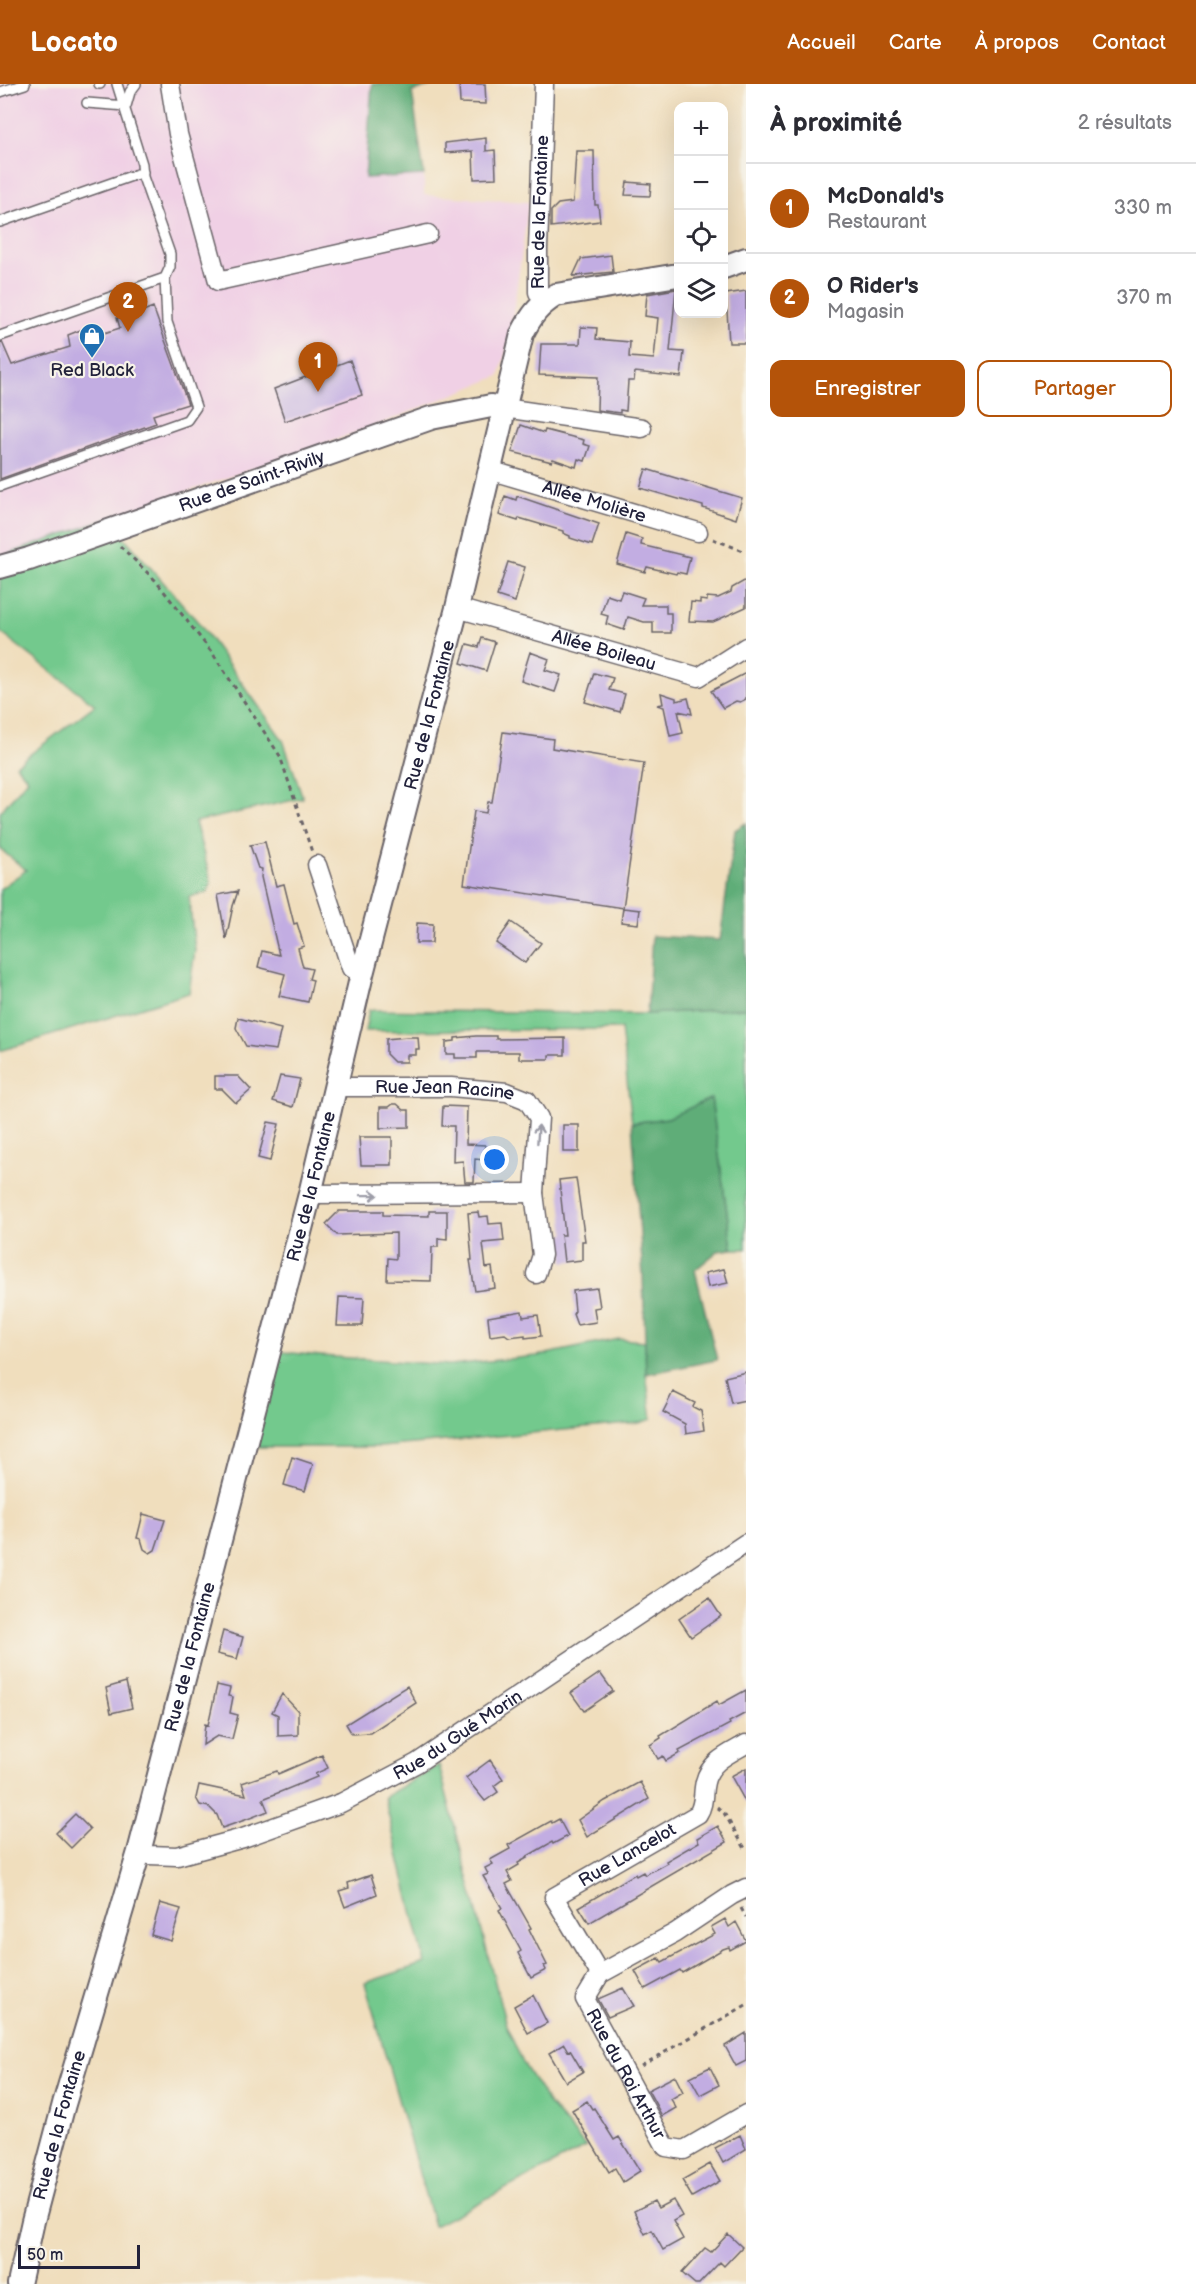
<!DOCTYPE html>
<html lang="fr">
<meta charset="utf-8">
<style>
:root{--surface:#fff;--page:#f2f2f3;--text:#2b2b33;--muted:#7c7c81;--line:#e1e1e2;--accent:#b45309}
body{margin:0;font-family:"Balsamiq Sans",sans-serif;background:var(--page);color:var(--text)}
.controls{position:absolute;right:18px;top:18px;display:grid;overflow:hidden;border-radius:12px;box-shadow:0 6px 24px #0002}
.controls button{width:54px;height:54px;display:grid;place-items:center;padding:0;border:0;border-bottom:2px solid var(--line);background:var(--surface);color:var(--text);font:30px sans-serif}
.scale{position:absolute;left:18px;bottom:15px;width:122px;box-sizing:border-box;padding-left:6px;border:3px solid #22223b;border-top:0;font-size:16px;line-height:21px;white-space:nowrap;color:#22223b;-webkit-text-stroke:4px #f7f3e8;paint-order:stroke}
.you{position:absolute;left:495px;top:1076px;width:21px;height:21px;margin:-15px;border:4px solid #fff;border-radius:50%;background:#1a73e8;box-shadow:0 0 0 9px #1a73e833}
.badge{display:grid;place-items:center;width:39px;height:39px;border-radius:50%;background:var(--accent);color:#fff;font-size:20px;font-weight:700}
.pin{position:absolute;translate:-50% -50px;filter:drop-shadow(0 2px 3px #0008)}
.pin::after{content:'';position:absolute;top:32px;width:21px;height:18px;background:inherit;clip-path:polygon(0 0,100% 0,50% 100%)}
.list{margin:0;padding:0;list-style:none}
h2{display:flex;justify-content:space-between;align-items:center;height:78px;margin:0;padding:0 24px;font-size:26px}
h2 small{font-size:20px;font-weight:400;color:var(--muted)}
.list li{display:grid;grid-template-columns:39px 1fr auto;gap:18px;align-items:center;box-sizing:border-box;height:90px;padding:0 24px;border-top:2px solid var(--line)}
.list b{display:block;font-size:22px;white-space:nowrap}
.list p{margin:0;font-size:20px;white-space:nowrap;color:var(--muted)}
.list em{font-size:20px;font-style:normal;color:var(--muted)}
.actions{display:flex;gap:12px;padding:18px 24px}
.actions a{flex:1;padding:14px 0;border:2px solid var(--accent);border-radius:12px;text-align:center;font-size:21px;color:var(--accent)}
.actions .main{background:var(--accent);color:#fff}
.icon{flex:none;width:33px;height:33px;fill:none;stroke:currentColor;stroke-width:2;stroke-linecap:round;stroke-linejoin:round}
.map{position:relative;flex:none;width:746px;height:2200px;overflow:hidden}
header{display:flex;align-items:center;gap:36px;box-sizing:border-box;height:84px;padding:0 30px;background:var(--accent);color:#fff}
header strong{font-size:28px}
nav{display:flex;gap:33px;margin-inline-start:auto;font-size:21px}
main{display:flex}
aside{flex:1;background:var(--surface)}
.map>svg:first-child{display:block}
.built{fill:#f0d0e5}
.green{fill:#73c98d;stroke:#4a7664;stroke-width:1.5}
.forest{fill:#5ead78;stroke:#40685a;stroke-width:1.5}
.building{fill:#c2ade2}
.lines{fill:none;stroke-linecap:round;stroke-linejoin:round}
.service-casing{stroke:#6a6468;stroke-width:12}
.minor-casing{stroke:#6a6468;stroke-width:21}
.tertiary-casing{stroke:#6a6468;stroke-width:26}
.path{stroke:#6a6468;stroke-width:3;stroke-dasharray:4.5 4.5;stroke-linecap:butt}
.service{stroke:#fff;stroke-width:9}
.minor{stroke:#fff;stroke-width:18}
.tertiary{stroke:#fff;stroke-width:22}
.oneway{stroke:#9c9ca7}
.labels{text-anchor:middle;stroke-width:4.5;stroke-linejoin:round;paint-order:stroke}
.street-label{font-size:18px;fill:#22223b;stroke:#f7f3e8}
.poi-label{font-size:18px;fill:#22223b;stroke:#f7f3e8}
</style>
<header>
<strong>Locato</strong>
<nav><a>Accueil</a><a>Carte</a><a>À propos</a><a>Contact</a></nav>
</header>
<main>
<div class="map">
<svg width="746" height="2200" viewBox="0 0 746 2200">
<rect width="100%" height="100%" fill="#f7f3e8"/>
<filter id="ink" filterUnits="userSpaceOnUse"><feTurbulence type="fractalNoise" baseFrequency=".0167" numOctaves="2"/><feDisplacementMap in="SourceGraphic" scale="12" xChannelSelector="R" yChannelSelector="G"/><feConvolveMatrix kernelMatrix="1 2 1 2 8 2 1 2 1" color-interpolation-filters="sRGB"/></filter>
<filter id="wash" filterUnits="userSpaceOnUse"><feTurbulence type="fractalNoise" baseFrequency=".008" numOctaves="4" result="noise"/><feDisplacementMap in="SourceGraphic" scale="24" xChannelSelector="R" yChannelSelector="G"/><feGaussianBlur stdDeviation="1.35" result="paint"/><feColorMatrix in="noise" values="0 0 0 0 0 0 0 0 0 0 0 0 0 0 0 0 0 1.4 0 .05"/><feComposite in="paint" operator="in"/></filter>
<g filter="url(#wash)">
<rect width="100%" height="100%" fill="#f0debd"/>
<path class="built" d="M0,0H372L365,94L424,91V111L529,118L509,258L499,292L378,341L0,473Z"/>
<path class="green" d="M108,435L198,538L283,656L303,714L195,738L211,797L208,808L189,813L195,866L189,909L0,967V805L26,786L0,765V728L28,695L16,681L95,621L0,548V473Z
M746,924V1165H732L711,1015L668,1034L632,1039L621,945L365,947L369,926L647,930Z
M618,1255L645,1257L646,1290L652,1335L639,1339L381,1363H259L253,1354L274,1267L321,1272L450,1281L537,1272Z
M439,1681L506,1941L523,1979L549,2020L586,2063L434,2142L365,1899L425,1879L384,1713Z"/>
<path class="forest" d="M372,0H438L412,8L424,91L365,94Z
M746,739V924L647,930L652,852L720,856L735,746Z
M711,1014L732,1165L718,1167L695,1186L717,1276L646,1290L643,1192L632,1039L668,1034Z"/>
<g id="blocks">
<path class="building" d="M459,0H485L486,20L460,19Z
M486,54V67L495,66L496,94L474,95L473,67L445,69V59Z
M576,67H594L595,121H598L600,137L551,143V127L558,120L573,118Z
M627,98L651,100L650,112L625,111Z
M611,171L613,188L573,192L581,175Z
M676,205L670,267L684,268L681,293L635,288L634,297H628L626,327L620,326V329L597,326L598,293L539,291L541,260H580L581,243L597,244L596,255L630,258L629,273L654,275L658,234L645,232L647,210Z
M746,207V259H729L726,210Z
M153,223L188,320L153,331L156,339L0,395V259L2,258L12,281L70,263L68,251L93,241L98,251L120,244L117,234L128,231L129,233Z
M350,276L362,311L285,337L274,305Z
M521,341L544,349L545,346L584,356L583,360L590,362L585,377L578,375L576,383L553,375L552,378L512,368Z
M646,385L742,414L736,435L703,424V422L640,404Z
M505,412L516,416L517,412L599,440L592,461L570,454V452L563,449V447L519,434L518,437L499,431Z
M626,450L642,455L641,461L690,473L686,490L677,488L676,490L647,483L645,488L617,480Z
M508,478L525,483L515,518L497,512Z
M746,496V523L713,538L689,537L691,518L700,519V516L707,517V513L718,514L731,508L732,504Z
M622,507L644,514L641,521H666V529H671V549H653V538H644L628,533L624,546L606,540L608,532L601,530L607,511L619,515Z
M482,554L495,558L486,587L461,579L467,560L479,563Z
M530,568L549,575L545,586L561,591L555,608L521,597Z
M594,589L613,594L609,606L625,610L620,628L585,618Z
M746,589V615L740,618L736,617L723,624L711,607Z
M661,609L676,614V617L688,614L692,630L678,627L683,649L670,652L664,623L657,621L663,620Z
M503,648L553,655L552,664L644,679L623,824L464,800L474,727L486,729L488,718H492Z
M265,758L276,802L284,800L294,840L297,839L304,862L298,864L303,883L312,885L309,895L313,896L308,918L279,912L285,890L258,883L262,867L279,871L261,793L262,785L258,784L250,761Z
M238,807L233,822L226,855L218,811Z
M623,824L640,826L638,840L621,838Z
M511,838L541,859L525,879L496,859Z
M417,839L433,840L432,859H416Z
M238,934L281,945L276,966L246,962L236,944Z
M476,952H496V955L565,954V971H549V975H519V968H477V974H455V970H446V958L455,957V954Z
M407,953H418L419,965H416V971H407V978H394L386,970V955Z
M215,992H238L251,1006L236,1019L222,1005H215Z
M280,992L300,995L293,1023L273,1017Z
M393,1020H397L404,1026H409V1043L380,1044V1023H389Z
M443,1022L467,1023L466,1060L485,1061V1076L475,1075L474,1098H465L463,1077L453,1078L454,1042H442Z
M268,1038L279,1040L270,1077L258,1074Z
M563,1041H579V1068H563Z
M359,1053H392V1081H361Z
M576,1094L585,1157H582V1176L564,1178L561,1151H565L559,1096Z
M339,1127H383V1131L429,1132V1127H447V1155L438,1154V1163H432L431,1197L387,1196L388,1174L396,1175V1149L337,1151L326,1140Z
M478,1128L479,1133L488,1132L489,1140L502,1139L504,1157L483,1159L486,1184L492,1183L495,1204L475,1207L470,1176H472L468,1129Z
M724,1185L728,1199L708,1203L705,1189Z
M597,1204L600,1223L594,1224L596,1238L577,1241L573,1230L575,1227L573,1207Z
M339,1213L364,1214L362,1242H337Z
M522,1227L523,1233L538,1231L541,1252L525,1254V1251L509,1253L505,1250L490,1252L488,1233Z
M746,1288V1316L731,1319L725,1293Z
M673,1308L695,1319L693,1323L701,1327L704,1347L686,1350L685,1340L663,1328Z
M292,1373L313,1380L305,1407L284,1401Z
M143,1430L165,1436L155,1466L150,1469L144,1465L141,1455L137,1454Z
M709,1514L721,1532L691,1553L679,1535Z
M223,1547L243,1553L237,1575L217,1570Z
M600,1589L613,1607L584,1627L571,1609Z
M126,1598L132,1624L111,1629L106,1604Z
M217,1601L230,1604L228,1612L233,1613L230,1629L238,1631L232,1655L217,1652L203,1661L205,1640L208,1641Z
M407,1602L416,1619L370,1649L352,1650L346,1640Z
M746,1606V1629L729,1638L730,1640L679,1667L680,1669L666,1677L663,1672L658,1675L650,1661L661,1654L660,1652L717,1617L719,1621Z
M282,1610L298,1627V1651L278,1652V1631L272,1628Z
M322,1671L328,1684L315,1690L317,1693L263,1715L268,1727L245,1736L222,1744L217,1731L209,1723L200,1721L196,1714L199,1701L246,1711L242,1699L277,1687L278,1690Z
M490,1676L503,1695L494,1702L498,1708L485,1717L466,1694Z
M746,1684V1719L731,1692Z
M640,1698L649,1715L587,1753L578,1736L605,1717Z
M75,1730L90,1745L71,1764L56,1749Z
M559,1735L568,1752L553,1760L552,1758L526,1773L527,1774L518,1779L519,1781L507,1788L512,1797L506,1800L531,1844L529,1845L547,1881L544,1882L546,1886L531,1894L518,1869L521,1867L499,1826L502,1824L483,1792L488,1790L485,1784L493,1780L490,1776L510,1765L508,1761L551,1737L552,1739Z
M718,1742L727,1758L589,1839L579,1823L635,1790L636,1792L643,1788L645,1791L667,1779L666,1777L699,1758L697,1754Z
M371,1791L377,1810L345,1823L339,1807L349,1804L348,1799Z
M160,1819L181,1825L171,1857L151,1851Z
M725,1835L729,1843L736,1838L746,1857L730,1866L729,1863L723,1865L682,1889L680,1886L645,1905L635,1887L659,1874L662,1878L715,1850L711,1843Z
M623,1904L634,1922L608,1933L598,1915Z
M533,1911L547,1939L528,1949L514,1922Z
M746,1949V1977L736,1982L725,1962Z
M564,1960L568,1967L570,1966L583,1988L566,1998L549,1969Z
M710,1983L719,2001L700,2011L690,1993Z
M675,1992L683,2008L671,2015L676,2024L662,2032L648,2006Z
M587,2017L592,2025L594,2024L614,2056L619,2053L640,2087L623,2098L615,2084L609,2088L572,2026Z
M740,2051L746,2065L723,2079L715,2064Z
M710,2080L720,2097L692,2113L682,2096Z
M673,2116L682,2132L673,2137L683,2155L663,2166L652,2146L645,2150L634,2127L654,2117L658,2124Z
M728,2150L742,2163L724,2182L720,2178L699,2200H695L682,2189L705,2164L711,2168Z"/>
</g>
</g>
<g filter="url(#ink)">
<use href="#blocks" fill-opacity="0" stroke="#6a6468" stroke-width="1.5"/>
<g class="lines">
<g class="service-casing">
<path id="service" d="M99,0H100
M0,8L25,0
M87,19L126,22
M126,22L130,8L136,0
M0,138L143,88
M0,252L165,194
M0,402L187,336L196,323L167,238L165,194L170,183V170L143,93L142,80L117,0"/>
</g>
<g class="minor-casing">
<g id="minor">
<path d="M170,0L178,50L218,197L428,150"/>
<path id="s1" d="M543,219L538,208V164L544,0"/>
<path d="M504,324L642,344"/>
<path id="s2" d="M489,386L698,448"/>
<path id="s3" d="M457,524L699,593L746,563"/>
<path d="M317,781L351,884L362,890"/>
<path id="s4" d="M335,1003H451L507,1008L527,1016L539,1034L534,1109L542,1171L536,1190"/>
<path d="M310,1110L534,1109"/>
<path id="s5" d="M139,1768L149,1771L177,1772L243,1754L341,1719L417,1679L746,1459"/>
<path id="s6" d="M746,1804L732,1811L675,1849L600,1890L585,1915L666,2063L684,2066L746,2030"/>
<path id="s7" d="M600,1890L554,1813L698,1730C705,1719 702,1710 705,1698C710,1677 729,1670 746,1660"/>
</g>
</g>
<g class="tertiary-casing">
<g id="tertiary">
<path d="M724,183L746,175"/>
<path id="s8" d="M0,483L29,475L431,334L491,322L504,324"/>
<path id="s9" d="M19,2200L33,2137L64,2020L139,1768L310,1110L362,890L457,524L522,250C531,232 539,221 556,211L678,191"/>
</g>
</g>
<path class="path" d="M713,455L746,468
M120,462L155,496L213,570L280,672L312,768
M717,1723L724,1729L746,1766
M741,1824L746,1833
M641,1982L746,1921"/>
<use href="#service" class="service"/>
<use href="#minor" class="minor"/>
<use href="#tertiary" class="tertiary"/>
</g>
<defs><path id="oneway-shaft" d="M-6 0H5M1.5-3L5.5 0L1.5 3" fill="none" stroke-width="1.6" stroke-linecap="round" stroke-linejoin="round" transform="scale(1.5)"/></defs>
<g class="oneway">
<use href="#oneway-shaft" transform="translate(538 1050) rotate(-86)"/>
<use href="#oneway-shaft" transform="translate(369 1111) rotate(-1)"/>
</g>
</g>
<defs>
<g id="shop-pin" transform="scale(1.35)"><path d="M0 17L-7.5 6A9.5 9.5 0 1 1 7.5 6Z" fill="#1f6fb2" stroke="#f7f3e8"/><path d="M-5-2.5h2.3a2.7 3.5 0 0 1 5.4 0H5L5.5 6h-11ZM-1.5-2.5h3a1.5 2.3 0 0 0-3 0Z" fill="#fff"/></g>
</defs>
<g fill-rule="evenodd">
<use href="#shop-pin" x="92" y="252"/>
</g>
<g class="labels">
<g class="street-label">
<text dy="6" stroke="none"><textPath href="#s1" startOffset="92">Rue de la Fontaine</textPath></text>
<text dy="6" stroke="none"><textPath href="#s8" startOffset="266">Rue de Saint-Rivily</textPath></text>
<text dy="6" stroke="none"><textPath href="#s2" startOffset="110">Allée Molière</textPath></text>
<text dy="6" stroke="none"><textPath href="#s3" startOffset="153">Allée Boileau</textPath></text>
<text dy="6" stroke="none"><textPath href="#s9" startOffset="1622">Rue de la Fontaine</textPath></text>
<text dy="6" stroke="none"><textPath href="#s4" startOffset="110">Rue Jean Racine</textPath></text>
<text dy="6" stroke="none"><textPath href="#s9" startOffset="1136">Rue de la Fontaine</textPath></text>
<text dy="6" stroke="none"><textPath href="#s9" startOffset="650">Rue de la Fontaine</textPath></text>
<text dy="6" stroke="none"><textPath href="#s5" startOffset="346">Rue du Gué Morin</textPath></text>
<text dy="6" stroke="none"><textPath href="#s7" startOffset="174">Rue Lancelot</textPath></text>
<text dy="6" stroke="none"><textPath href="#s6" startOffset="284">Rue du Roi Arthur</textPath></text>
<text dy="6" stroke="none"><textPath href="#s9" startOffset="164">Rue de la Fontaine</textPath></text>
</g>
<g class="poi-label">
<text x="92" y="292">Red Black</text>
</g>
</g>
</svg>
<div class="controls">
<button>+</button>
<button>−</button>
<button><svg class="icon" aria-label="locate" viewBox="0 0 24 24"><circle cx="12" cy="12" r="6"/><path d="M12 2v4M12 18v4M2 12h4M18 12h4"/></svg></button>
<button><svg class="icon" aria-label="layers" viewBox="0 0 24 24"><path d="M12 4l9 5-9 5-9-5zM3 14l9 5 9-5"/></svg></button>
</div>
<div class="scale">50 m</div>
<div class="you"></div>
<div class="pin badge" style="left:318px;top:308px">1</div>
<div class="pin badge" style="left:128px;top:248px">2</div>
</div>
<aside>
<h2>À proximité<small>2 résultats</small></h2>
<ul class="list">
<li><span class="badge">1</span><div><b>McDonald's</b><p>Restaurant</p></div><em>330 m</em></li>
<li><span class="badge">2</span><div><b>O Rider's</b><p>Magasin</p></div><em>370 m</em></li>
</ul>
<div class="actions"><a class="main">Enregistrer</a><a>Partager</a></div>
</aside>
</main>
